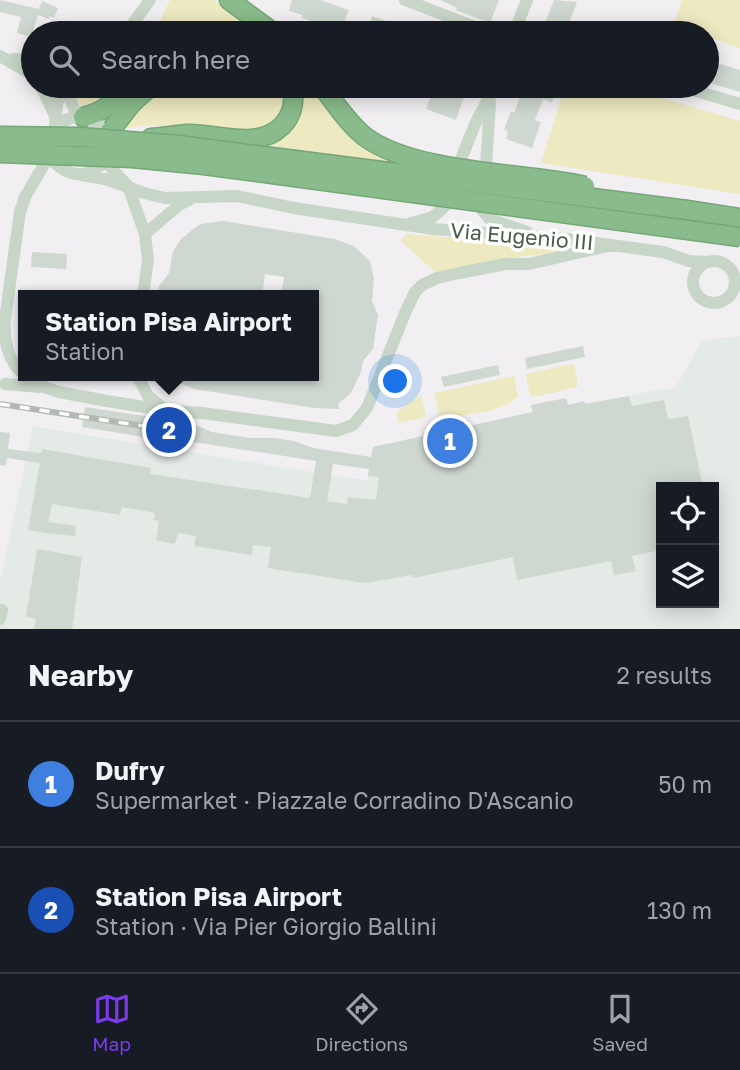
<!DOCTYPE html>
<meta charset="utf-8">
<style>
:root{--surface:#171b24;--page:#242831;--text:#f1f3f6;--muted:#9ea1a6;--line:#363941;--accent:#7c3aed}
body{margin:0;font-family:"Golos Text",sans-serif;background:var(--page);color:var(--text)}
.controls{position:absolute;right:21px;bottom:21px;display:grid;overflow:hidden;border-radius:0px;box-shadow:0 4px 18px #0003}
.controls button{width:63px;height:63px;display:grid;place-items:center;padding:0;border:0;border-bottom:2px solid var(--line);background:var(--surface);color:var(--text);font:35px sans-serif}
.you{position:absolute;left:396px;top:382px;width:24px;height:24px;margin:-18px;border:5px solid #fff;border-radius:50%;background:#1a73e8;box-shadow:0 0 0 10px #1a73e833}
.badge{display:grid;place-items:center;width:46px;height:46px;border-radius:50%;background:var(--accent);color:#fff;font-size:23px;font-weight:700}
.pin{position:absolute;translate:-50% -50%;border:4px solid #fff;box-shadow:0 2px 7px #0006}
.popup{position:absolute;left:18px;top:290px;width:301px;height:91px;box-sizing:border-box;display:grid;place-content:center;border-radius:0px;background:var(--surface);filter:drop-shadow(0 2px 5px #0005);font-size:23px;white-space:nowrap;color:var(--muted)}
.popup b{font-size:26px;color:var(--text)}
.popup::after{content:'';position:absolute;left:50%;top:100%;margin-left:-14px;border:14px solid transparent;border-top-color:var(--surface)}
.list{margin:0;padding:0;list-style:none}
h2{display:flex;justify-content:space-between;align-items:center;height:91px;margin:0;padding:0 28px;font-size:30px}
h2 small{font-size:23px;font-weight:400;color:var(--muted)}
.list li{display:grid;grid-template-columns:46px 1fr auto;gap:21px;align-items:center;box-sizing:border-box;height:126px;padding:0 28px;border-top:2px solid var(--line)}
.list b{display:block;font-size:26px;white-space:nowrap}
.list p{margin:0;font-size:23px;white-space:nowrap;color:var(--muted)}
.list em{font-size:23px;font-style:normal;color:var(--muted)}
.icon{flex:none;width:38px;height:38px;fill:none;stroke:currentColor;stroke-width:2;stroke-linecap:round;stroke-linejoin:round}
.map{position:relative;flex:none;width:740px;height:629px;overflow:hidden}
.search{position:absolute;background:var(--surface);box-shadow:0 4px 18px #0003;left:21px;right:21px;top:21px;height:77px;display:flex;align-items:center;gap:18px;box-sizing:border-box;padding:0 24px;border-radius:38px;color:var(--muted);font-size:26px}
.sheet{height:343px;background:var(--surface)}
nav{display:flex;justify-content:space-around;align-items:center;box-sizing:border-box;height:98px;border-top:2px solid var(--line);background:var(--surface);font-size:19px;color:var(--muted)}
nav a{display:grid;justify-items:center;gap:4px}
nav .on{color:var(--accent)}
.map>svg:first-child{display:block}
.airport{fill:#e4eae5;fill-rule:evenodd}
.green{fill:#ede9c0}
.building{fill:#ced7d0;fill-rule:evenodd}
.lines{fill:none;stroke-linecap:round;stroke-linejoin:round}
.highway-casing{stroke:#75a778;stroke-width:21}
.minor{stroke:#c7d6c7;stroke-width:12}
.highway{stroke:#8abb8c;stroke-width:18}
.rail-casing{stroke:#b2b9b3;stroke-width:6}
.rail{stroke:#fff;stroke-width:3.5;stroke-dasharray:10;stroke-linecap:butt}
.highway-bridge-casing{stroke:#75a778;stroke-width:21;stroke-linecap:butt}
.highway-bridge{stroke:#8abb8c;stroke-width:18}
.labels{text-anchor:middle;stroke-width:7;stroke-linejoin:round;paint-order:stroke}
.street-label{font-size:21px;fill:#485c48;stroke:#fff}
</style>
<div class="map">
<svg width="740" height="629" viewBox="0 0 740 629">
<rect width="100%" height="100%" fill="#f1eff2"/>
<path class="airport" d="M740,336V629H0V581L33,426L367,481L373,447L584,401L586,404L658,390L675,389L702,340ZM661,487H714V603H661Z"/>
<path class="green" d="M170,0H213L267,33H151L160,21Z
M682,0H740V48L714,39L707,58V33H671Z
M76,86H314L400,161L399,164L273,146L222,131L143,125L123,129L96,109L81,106L75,96Z
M565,86H621L740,121V194L541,163Z
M407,234L570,248V250L544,256L529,255L438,275L400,240Z
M571,364L574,365L578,384L576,387L534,397L530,395L526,376L527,374Z
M514,376L518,397C499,413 463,417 439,415L434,393Z
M421,395L426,417L399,423L397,412Z"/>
<path class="building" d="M0,0L39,9L42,1L58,8L54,18L50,16L49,19L38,15L31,37L17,33L21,17L0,12Z
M292,0H320L349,10L341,31L302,18L303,15L289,11Z
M440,0H499L490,23L456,10L457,8Z
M554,0L577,2L570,21L604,31V33H541Z
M372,16L419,32L418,33H366Z
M710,61L740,70V92L707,82Z
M435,86H450L466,91L456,120L426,109Z
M524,86H559L552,102L543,99L535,120L541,122L532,148L506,139L508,131L504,130L511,111L514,113Z
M223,221L335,239L354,246L370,261L374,279L372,301L378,315L373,349L363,361L361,372L351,393L338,404L339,409L314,408L194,389L162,376H314V295H281L284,277L265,274L262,295H158L159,286L169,273L173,251L181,239L200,224Z
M32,252L67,254L66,269L31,267Z
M583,346L585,357L527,369L525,358Z
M498,365L500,375L444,387L441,377Z
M629,396L632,406L664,400L668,419L688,416L703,487H661V550L632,556L636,571L614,575L611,561L517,580L513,557L413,578L412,575L365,583L268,568L271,547L253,545L252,555L194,546L196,536L178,533L175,544L156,540L159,521L154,520L155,513L122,507L120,515L52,504L48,522L76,526L75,536L46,533L28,530L40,463L7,458L6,466L0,465V432L10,433L8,449L42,453V449L151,468L150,474L310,498L316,461L168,438V441L82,427L85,407L191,423L212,432L250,438H275L294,441L313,448L371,457L373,447L533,412L531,405L566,398L568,405L584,401L585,404ZM333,464L369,469L368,476L379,477L376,500L348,497L347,504L327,501Z
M37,549L82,557L72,629H34L36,619L26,617Z"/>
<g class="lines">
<g class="highway-casing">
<path id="highway" d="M229,0L274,33
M219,33H251
M83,117C104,112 113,103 126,86
M110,131L132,103L151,86
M151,138C164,137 176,135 189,134C220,134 257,150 282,126C293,115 295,100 292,86
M687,210L740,218"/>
</g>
<path class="minor" d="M405,0L491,33
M126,33L150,0
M514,33L527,0
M0,56L33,75
M13,59L33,61
M41,86L54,114
M71,86L69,97L78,117
M679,86L740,104
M55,125L57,104L64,86
M57,127C71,112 91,115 103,130
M104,160L128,186L145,234L148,260L143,295
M54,162C68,177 87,179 102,164
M460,162L475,124L495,86
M486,166L490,102
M81,175L105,179L144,193L165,198L237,196L294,208L433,229L566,239L663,252L689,261L710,262
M482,210L490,219L527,232
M411,223L433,217L446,205
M145,234L179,205L189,200
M693 282a21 21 0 1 1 42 0a21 21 0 1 1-42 0Z
M24,374C8,364 3,338 5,319L20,212L25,197L45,163
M26,376L44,387L59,392L107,401L170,411L202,413L336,431L353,425L367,408L405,313L415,292L422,285L437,278L459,273L506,264H529L612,245
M138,377L148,396L163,408
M5,384L40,387
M0,619L2,610"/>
<use href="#highway" class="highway"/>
<g class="rail-casing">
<path id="rail" d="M0,404L169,430"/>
</g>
<use href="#rail" class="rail"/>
<g class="highway-bridge-casing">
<path id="highway-bridge" d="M322,86C335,103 347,122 364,136C414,174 523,172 585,186
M0,136L80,137L178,145L687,210
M0,153L132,158L204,165L740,237"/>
</g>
<use href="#highway-bridge" class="highway-bridge"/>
</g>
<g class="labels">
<g class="street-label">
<text transform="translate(522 237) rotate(5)" y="7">Via Eugenio III</text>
</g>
</g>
</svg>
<div class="controls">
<button><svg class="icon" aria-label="locate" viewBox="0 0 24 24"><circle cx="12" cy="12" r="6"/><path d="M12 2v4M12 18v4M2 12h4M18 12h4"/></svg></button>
<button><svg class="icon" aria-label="layers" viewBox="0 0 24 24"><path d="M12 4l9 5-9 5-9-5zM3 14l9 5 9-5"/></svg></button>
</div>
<div class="you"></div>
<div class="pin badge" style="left:450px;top:441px;background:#3f7fe0">1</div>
<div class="pin badge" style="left:169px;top:430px;background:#1a4fb4">2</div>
<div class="popup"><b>Station Pisa Airport</b>Station</div>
<div class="search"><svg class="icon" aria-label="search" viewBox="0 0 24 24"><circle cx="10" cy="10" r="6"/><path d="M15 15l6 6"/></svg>Search here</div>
</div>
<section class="sheet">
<h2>Nearby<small>2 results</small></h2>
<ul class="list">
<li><span class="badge" style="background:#3f7fe0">1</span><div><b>Dufry</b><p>Supermarket · Piazzale Corradino D'Ascanio</p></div><em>50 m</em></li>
<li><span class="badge" style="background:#1a4fb4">2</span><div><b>Station Pisa Airport</b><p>Station · Via Pier Giorgio Ballini</p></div><em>130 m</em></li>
</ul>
</section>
<nav>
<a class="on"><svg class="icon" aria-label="map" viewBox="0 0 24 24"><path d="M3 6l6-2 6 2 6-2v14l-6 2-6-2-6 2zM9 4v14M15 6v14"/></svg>Map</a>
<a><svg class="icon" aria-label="directions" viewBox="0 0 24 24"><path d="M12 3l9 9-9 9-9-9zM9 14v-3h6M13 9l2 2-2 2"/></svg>Directions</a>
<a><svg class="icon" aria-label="saved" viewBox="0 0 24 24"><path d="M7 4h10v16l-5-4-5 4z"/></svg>Saved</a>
</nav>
